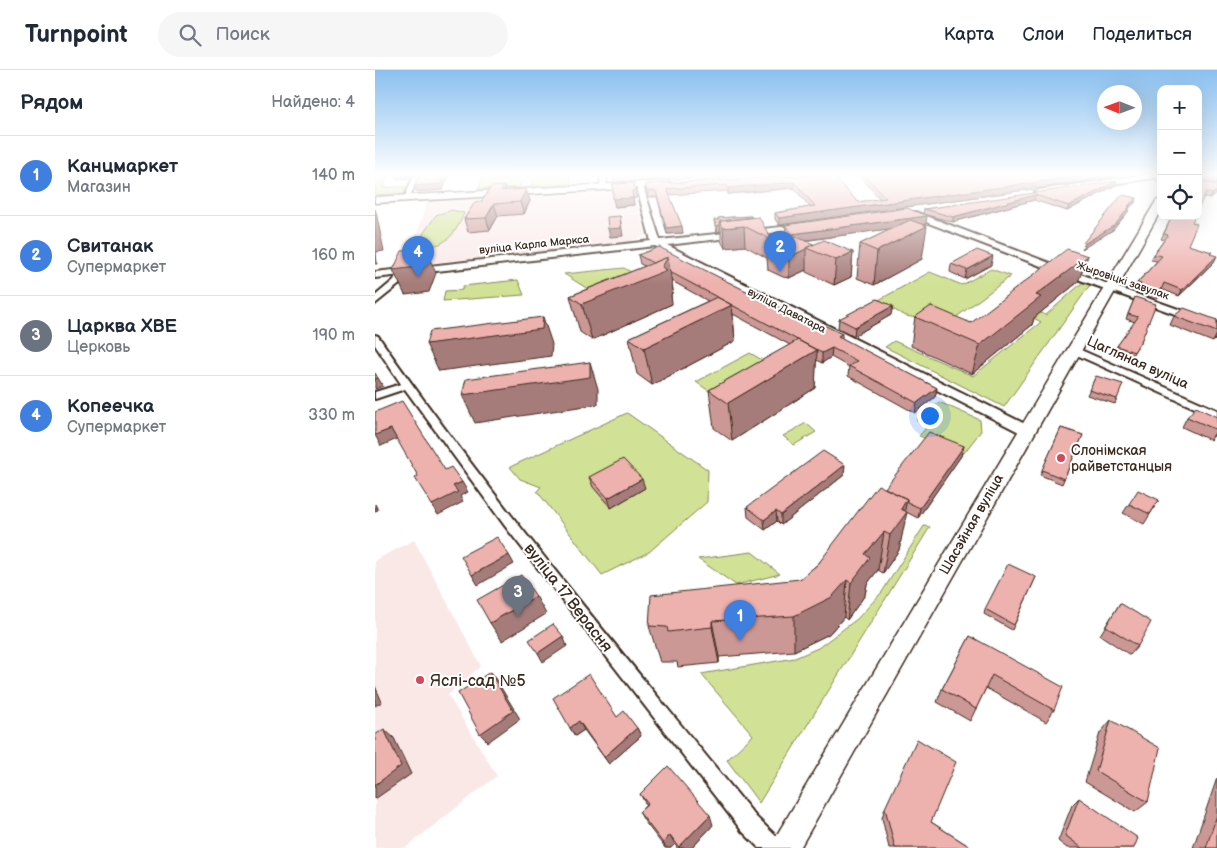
<!DOCTYPE html>
<html lang="ru">
<meta charset="utf-8">
<style>
:root{--surface:#fff;--page:#f6f6f7;--text:#1f2937;--muted:#747a83;--line:#e0e1e3;--accent:#2563eb}
body{margin:0;font-family:"Balsamiq Sans",sans-serif;background:var(--page);color:var(--text)}
.controls{position:absolute;right:15px;top:15px;display:grid;overflow:hidden;border-radius:10px;box-shadow:0 5px 20px #0002}
.controls button{width:45px;height:45px;display:grid;place-items:center;padding:0;border:0;border-bottom:1px solid var(--line);background:var(--surface);color:var(--text);font:25px sans-serif}
.compass{position:absolute;left:722px;top:15px;width:45px;height:45px;border-radius:50%;background:var(--surface);box-shadow:0 5px 20px #0002;rotate:271deg}
.you{position:absolute;left:554px;top:345px;width:18px;height:18px;margin:-12px;border:4px solid #fff;border-radius:50%;background:#1a73e8;box-shadow:0 0 0 8px #1a73e833}
.badge{display:grid;place-items:center;width:32px;height:32px;border-radius:50%;background:var(--accent);color:#fff;font-size:16px;font-weight:700}
.pin{position:absolute;translate:-50% -41px;filter:drop-shadow(0 1px 2px #0008)}
.pin::after{content:'';position:absolute;top:26px;width:18px;height:15px;background:inherit;clip-path:polygon(0 0,100% 0,50% 100%)}
.list{margin:0;padding:0;list-style:none}
h2{display:flex;justify-content:space-between;align-items:center;height:65px;margin:0;padding:0 20px;font-size:21px}
h2 small{font-size:16px;font-weight:400;color:var(--muted)}
.list li{display:grid;grid-template-columns:32px 1fr auto;gap:15px;align-items:center;box-sizing:border-box;height:80px;padding:0 20px;border-top:1px solid var(--line)}
.list b{display:block;font-size:19px;white-space:nowrap}
.list p{margin:0;font-size:16px;white-space:nowrap;color:var(--muted)}
.list em{font-size:16px;font-style:normal;color:var(--muted)}
.icon{flex:none;width:28px;height:28px;fill:none;stroke:currentColor;stroke-width:2;stroke-linecap:round;stroke-linejoin:round}
.map{position:relative;flex:none;width:842px;height:778px;overflow:hidden}
header{display:flex;align-items:center;gap:30px;box-sizing:border-box;height:70px;padding:0 25px;background:var(--surface);border-bottom:1px solid var(--line)}
header strong{font-size:24px}
nav{display:flex;gap:28px;margin-inline-start:auto;font-size:18px}
.search{width:350px;height:45px;background:var(--page);display:flex;align-items:center;gap:12px;box-sizing:border-box;padding:0 18px;border-radius:28px;color:var(--muted);font-size:19px}
main{display:flex}
aside{flex:1;background:var(--surface)}
.map>svg:first-child{display:block}
.built{fill:#fae8e7}
.green{fill:#d1e195;stroke:#86865a}
.lines{fill:none;stroke-linecap:round;stroke-linejoin:round}
.minor-casing{stroke:#3b2a1e;stroke-width:4}
.tertiary-casing{stroke:#3b2a1e;stroke-width:4}
.secondary-casing{stroke:#3b2a1e;stroke-width:3}
.minor{fill:#fff;fill-rule:evenodd}
.tertiary{fill:#fff;fill-rule:evenodd}
.secondary{fill:#fff;fill-rule:evenodd}
.wall{fill:#cc9896;stroke:#3b2a1e}
.shaded-wall{fill:#a67c7a;stroke:#3b2a1e}
.building{fill:#edb1ae;stroke:#3b2a1e}
.poi-dot{fill:#d1495b;stroke:#fff;stroke-width:2}
.labels{text-anchor:middle;stroke-width:4;stroke-linejoin:round;paint-order:stroke}
.far-street-label{font-size:11px;fill:#3b2a1e;stroke:#fff}
.street-label{font-size:14px;fill:#3b2a1e;stroke:#fff}
.poi-label{font-size:14px;fill:#3b2a1e;stroke:#fff;text-anchor:start}
.near-street-label{font-size:16px;fill:#3b2a1e;stroke:#fff}
.near-poi-label{font-size:16px;fill:#3b2a1e;stroke:#fff;text-anchor:start}
</style>
<header>
<strong>Turnpoint</strong>
<div class="search"><svg class="icon" aria-label="search" viewBox="0 0 24 24"><circle cx="10" cy="10" r="6"/><path d="M15 15l6 6"/></svg>Поиск</div>
<nav><a>Карта</a><a>Слои</a><a>Поделиться</a></nav>
</header>
<main>
<aside>
<h2>Рядом<small>Найдено: 4</small></h2>
<ul class="list">
<li><span class="badge" style="background:#3f7fe0">1</span><div><b>Канцмаркет</b><p>Магазин</p></div><em>140 m</em></li>
<li><span class="badge" style="background:#3f7fe0">2</span><div><b>Свитанак</b><p>Супермаркет</p></div><em>160 m</em></li>
<li><span class="badge" style="background:#6b7280">3</span><div><b>Царква ХВЕ</b><p>Церковь</p></div><em>190 m</em></li>
<li><span class="badge" style="background:#3f7fe0">4</span><div><b>Копеечка</b><p>Супермаркет</p></div><em>330 m</em></li>
</ul>
</aside>
<div class="map">
<svg width="842" height="778" viewBox="0 0 842 778">
<rect width="100%" height="100%" fill="#fff"/>
<filter id="ink" filterUnits="userSpaceOnUse"><feTurbulence type="fractalNoise" baseFrequency=".02" numOctaves="2"/><feDisplacementMap in="SourceGraphic" scale="10" xChannelSelector="R" yChannelSelector="G"/><feConvolveMatrix kernelMatrix="1 2 1 2 8 2 1 2 1" color-interpolation-filters="sRGB"/></filter>
<g filter="url(#ink)">
<path class="built" d="M107,105H221L217,113L101,120Z
M259,120L271,165L253,172L55,193L34,189L52,131Z
M39,470L106,596L73,625L122,706L30,778H0V490Z"/>
<path class="green" d="M0,105H14L8,118L31,116L28,123L0,125Z
M109,105H122L120,110L148,108L144,117L103,119Z
M196,105L195,114L156,116L160,107Z
M77,140L89,143C82,162 68,182 45,174L44,170L61,145Z
M249,198L274,212L232,231L189,204Z
M616,199L636,206L572,254L531,246L502,231L555,202L587,215Z
M143,210L149,225L68,231L70,221L87,220L88,216Z
M708,212L715,215L629,337L510,277L519,271L598,306L666,252L643,240L648,236L671,245Z
M375,283L401,298L347,330L321,312Z
M564,332L605,350L606,361L589,383L544,366L551,358L541,350Z
M252,343L333,400L332,432L274,482L227,505L162,421L166,417L145,409L135,397Z
M431,353L441,362L419,375L408,366Z
M549,456L555,457L384,733L352,690L378,665L326,604L420,588L443,578L482,549L507,522Z
M377,482L405,504L361,515L323,489Z"/>
<g class="lines">
<g class="minor-casing">
<path id="minor" d="M39,105H45L34,128L29,129Z
M226,105H232L231,117L228,119L225,117Z
M823,110L842,115V119L823,114Z
M535,142H541L672,192L842,253V259L666,196L535,146Z
M24,199L31,201L26,213L0,234V226L19,210Z
M0,265L3,266C119,433 253,589 381,747L406,771L409,778H384L367,761L130,456L30,319L0,329V322L26,314L0,275Z
M699,277L842,340V348L695,282V278Z"/>
</g>
<g class="tertiary-casing">
<path id="tertiary" d="M768,105H786V107L664,124L660,122L664,120Z
M261,114L268,116L285,170L434,154V158L431,159L292,175L656,357L658,360L656,363H646L280,176L0,208V202L276,171Z"/>
</g>
<g class="secondary-casing">
<path id="secondary" d="M437,105H468C461,110 437,113 430,108Z
M779,105H786V112L783,111Z
M293,111L298,114L296,116L0,133V127Z
M786,128V140L425,778H394L781,131Z"/>
</g>
<use href="#minor" class="minor"/>
<use href="#tertiary" class="tertiary"/>
<use href="#secondary" class="secondary"/>
</g>
<path class="wall" d="M238,105H390L239,112Z
M444,105L483,132L505,129L486,108V105H742V107L404,155L400,149V143L435,137L419,118L353,124L352,121L294,125L308,163L292,164L282,127H274L270,114Z
M823,105H842V113L840,111L823,107Z
M238,114L260,120L262,128H258L259,135L240,137Z
M741,115L692,141L659,130L578,152L548,144L549,139Z
M842,115L835,129L829,127L823,117Z
M129,116L130,121L151,119L155,131L149,144L123,146L115,160L93,162L89,149L107,131Z
M376,146L395,167L411,162L410,155L551,154H547V189L499,215L482,208L485,174L519,158L490,162L429,171L438,174L478,182L476,207L459,215L431,202V200L414,208L408,207L393,200L392,188L370,176L350,178L346,171V161L342,162L340,156L339,150H343V148Z
M797,146L817,152L813,175L836,184L839,192L804,226L786,219L782,230L762,222L763,220L759,219L762,213L782,191L776,190L779,184L789,170L786,169Z
M263,185L415,243L447,258L467,264V269L562,318L560,327L540,343L473,306L474,297L456,287L447,293L441,290L440,318L357,371L339,358L334,320L415,275L358,244L360,271L277,315L262,304L254,268L333,231L297,211L298,221L296,225L297,234L217,270L205,262L195,226L270,196L265,194Z
M576,194L616,195L590,209L575,202Z
M703,212L659,248L657,255L597,304L536,276L540,247L596,253Z
M760,227L767,269L756,287L740,281L742,276L760,252L751,249Z
M516,245L479,266L463,258L464,249Z
M799,246L842,250V268L838,272L795,255Z
M721,306L742,329L740,334L712,325Z
M812,347H842V362L835,370L807,357Z
M686,358L708,365L687,414L665,405Z
M589,376L586,386L543,448L531,442L524,480L508,503L503,500L492,514L490,525L472,550L469,547L454,564L419,581L344,587V593L303,597L302,592H285L274,556L425,509L443,494L510,418Z
M469,405L406,455L402,451L390,460L373,447L372,437Z
M214,407L270,418L236,438L218,417Z
M784,430L769,454L748,443L754,434Z
M661,507L637,560L609,544L610,539Z
M745,533L763,576L755,585L725,565Z
M595,566L679,640L671,652L611,618L595,651L562,632L567,619Z
M242,647L262,658L266,666L234,694L209,660L200,666L195,658Z
M736,650L773,732L760,742L710,712L725,663Z
M842,708V778H818Z
M265,724L338,755L317,778H302L300,774L296,778H290L270,752L264,742L271,735Z
M704,728L759,778H692L683,771L697,735Z
M510,738L556,752L597,778H514L507,748Z"/>
<path class="shaded-wall" d="M20,105H38L36,108L22,109Z
M69,105H74L68,120L42,122L39,116Z
M115,105H135L134,108L116,110Z
M714,105H742V107L404,155V148Z
M742,111L741,115L692,141L694,136Z
M419,112V118L353,124V118Z
M151,119L155,131L149,144L145,132Z
M257,121L259,135L240,137L238,129Z
M842,121V124L835,129L837,124Z
M660,125L659,130L578,152V147Z
M762,128L760,133L755,137L753,142L738,160L707,179L709,174Z
M119,134L123,146L115,160L111,148Z
M0,139L1,142L9,181L1,182L2,194H0Z
M245,146L248,166L235,167L233,159Z
M552,146L551,154L417,172V164Z
M345,155L346,161L342,162V156Z
M307,156L308,163L292,164L291,158Z
M369,156L370,176L350,178L348,158Z
M552,156L547,189L499,215L502,181Z
M50,179L61,203L54,222L30,225L18,200Z
M431,179V200L414,208V187Z
M478,182L476,207L459,215L461,190Z
M618,186L616,195L590,209L592,200Z
M713,186L703,212L659,248L657,255L597,304L605,275L661,225Z
M842,186L839,192L804,226L807,220Z
M293,187L298,221L296,225L297,234L217,270L207,234L287,197Z
M357,235L360,271L277,315L269,278Z
M518,236L516,245L479,266L480,257Z
M168,247L177,274L176,286L64,301L51,274Z
M842,264V268L838,272Z
M457,278L456,287L447,293V283Z
M442,280L440,318L357,371L353,333Z
M215,292L223,319V334L100,353L87,325Z
M3,308L8,316L0,319V309Z
M562,318L560,327L540,343L542,333Z
M16,359L22,369L6,376L0,365Z
M842,360V362L835,370Z
M589,376L586,386L543,448L545,438Z
M470,395L469,405L406,455V445Z
M267,409L270,418L236,438L233,428Z
M87,412L93,422L85,426L88,432L63,445L57,435L78,416Z
M532,429L529,445L532,442L524,480L508,503L515,465L526,439Z
M0,434L3,440L0,441Z
M401,441L402,451L390,460L389,450Z
M509,462L503,500L492,514L490,525L472,550L476,513L490,484Z
M134,485L139,494L103,515L97,505Z
M472,510L469,547L454,564L419,581V546Z
M161,526L171,544L127,571L115,553Z
M337,551L344,587V593L337,557Z
M188,566L192,576L168,592L163,583Z
M115,602L122,611L145,649L113,672L105,664Z
M0,616L7,632L0,636Z
M204,651L209,660L200,666L195,658Z
M262,658L266,666L234,694L229,687Z
M9,659L19,668L36,704L0,729V715Z
M335,745L338,755L317,778H305L304,777Z
M295,765L300,774L296,778H291L288,773Z"/>
<path class="building" d="M45,105H69L66,114L39,116Z
M444,105H457L483,132L511,128L489,105H714L404,148L400,143L440,136L419,112L353,118L352,115L292,119L307,156L291,158L281,121H272L270,114Z
M742,111L694,136L660,125L578,147L549,139Z
M831,112L842,115V121L837,124L831,122L823,139V117Z
M258,113L260,120L257,121L258,128L238,129V114Z
M129,116L126,121L151,119L145,132L119,134L111,148L89,149L100,132L107,131L116,117Z
M747,125L762,128L753,136H755L740,155L709,174L708,173Z
M532,138L552,146L417,164L410,155Z
M245,146L246,158L233,159L232,147Z
M376,146L377,147L345,151V155L342,156L339,150H344L343,148Z
M797,146H820L817,152L822,154L813,175L837,182L835,184L842,186L807,220L789,213L785,223L765,216L766,214L762,213L787,186L779,184L793,165L789,164Z
M384,147L395,167L408,161L438,174L431,178V179L414,187L408,186L392,179L398,177L391,173L397,170L369,156L348,158L345,151Z
M535,150L552,156L502,181L485,174Z
M449,170L478,182L461,190L431,178Z
M284,177L415,243L447,258L451,256L467,264L463,266L562,318L542,333L474,296L482,291L457,278L447,283L295,202L293,187L278,193L263,185Z
M50,179L42,197L18,200L27,181Z
M692,179L713,186L661,225L666,227L605,275L540,247L556,236L596,253Z
M602,180L618,186L592,200L576,194Z
M293,187L287,197L292,200L207,234L195,226Z
M342,227L357,235L269,278L254,268Z
M760,227L781,234L767,269L759,282L742,276L763,247L753,244Z
M502,229L518,236L480,257L464,249Z
M809,238L842,250V262L799,246Z
M168,247L167,259L51,274L55,261Z
M423,270L442,280L353,333L334,320Z
M215,292V307L87,325L91,309Z
M0,303L3,308L0,309Z
M721,306L748,314L742,329L714,320Z
M27,331L70,400L76,397L87,412L78,416L83,422L57,435L40,408L43,406L16,359L0,365V342Z
M821,337L842,347V360L812,347Z
M686,358L708,365L689,409L667,400Z
M554,362L589,376L545,438L532,432V429L510,418Z
M448,381L470,395L406,445L401,441L389,450L372,437Z
M248,389L267,409L233,428L214,407Z
M503,415L532,429L526,439L532,442L515,465L509,462L490,484L495,488L476,513L472,510L457,527L419,546L337,551V557L293,562L292,557L274,556L276,525L425,509L443,494Z
M763,420L784,430L775,444L754,434Z
M122,467L134,485L97,505L86,486Z
M633,494L661,507L639,555L610,539Z
M146,505L161,526L115,553L102,530Z
M745,533L776,552L763,576L731,556Z
M178,554L188,566L163,583L154,570Z
M595,566L688,617L679,640L617,605L601,639L567,619Z
M115,602L138,641L105,664L83,623Z
M214,604L242,647L249,641L262,658L229,687L204,651L195,658L178,628Z
M736,650L785,678L773,732L721,701Z
M9,659L26,696L0,715V665Z
M542,669L581,692L556,752L597,778H520L510,738Z
M293,696L335,745L304,777L295,765L288,773L264,742L273,734L265,724Z
M704,728L763,768L759,778H707L690,765Z
M842,745V778H831Z"/>
</g>
<linearGradient id="sky" x2="0" y2="1"><stop stop-color="#8ac0f0"/><stop offset="0.49" stop-color="#fff"/><stop offset="1" stop-color="#fff" stop-opacity="0"/></linearGradient>
<rect width="842" height="214" fill="url(#sky)"/>
<g class="poi-dot">
<circle cx="686" cy="388" r="5"/>
<circle cx="45" cy="610" r="5"/>
</g>
<g class="labels">
<g class="far-street-label">
<text transform="translate(159 174) rotate(-6)" y="4">вуліца Карла Маркса</text>
<text transform="translate(748 210) rotate(19)" y="4">Жыровіцкі завулак</text>
<text transform="translate(412 240) rotate(27)" y="4">вуліца Даватара</text>
</g>
<g class="street-label">
<text transform="translate(763 292) rotate(24)" y="5">Цагляная вуліца</text>
<text transform="translate(596 454) rotate(-60)" y="5">Шасэйная вуліца</text>
</g>
<g class="poi-label">
<text x="696" y="385">Слонімская<tspan x="696" dy="16">райветстанцыя</tspan></text>
</g>
<g class="near-street-label">
<text transform="translate(194 527) rotate(52)" y="6">вуліца 17 Верасня</text>
</g>
<g class="near-poi-label">
<text x="55" y="616">Яслі-сад №5</text>
</g>
</g>
</svg>
<div class="controls">
<button>+</button>
<button>−</button>
<button><svg class="icon" aria-label="locate" viewBox="0 0 24 24"><circle cx="12" cy="12" r="6"/><path d="M12 2v4M12 18v4M2 12h4M18 12h4"/></svg></button>
</div>
<svg class="compass" viewBox="-18 -18 36 36"><path d="M0-13l5 13h-10z" fill="#e53935"/><path d="M0 13l5-13h-10z" fill="#747a83"/></svg>
<div class="you"></div>
<div class="pin badge" style="left:365px;top:571px;background:#3f7fe0">1</div>
<div class="pin badge" style="left:405px;top:202px;background:#3f7fe0">2</div>
<div class="pin badge" style="left:143px;top:547px;background:#6b7280">3</div>
<div class="pin badge" style="left:43px;top:207px;background:#3f7fe0">4</div>
</div>
</main>
